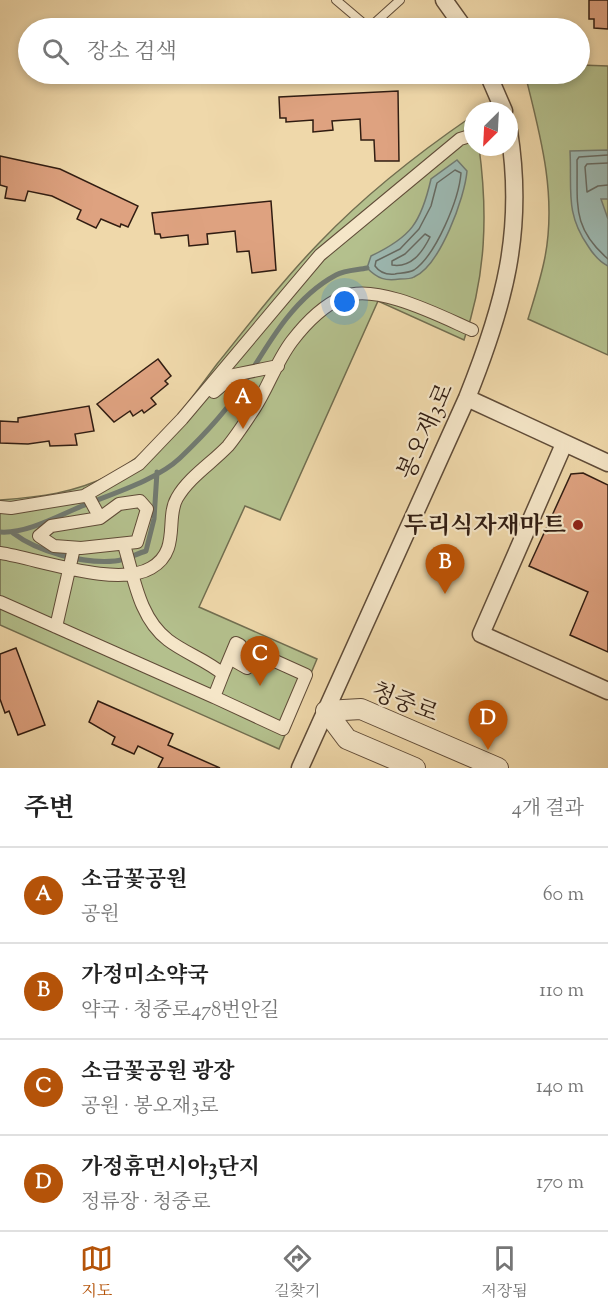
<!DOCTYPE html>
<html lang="ko">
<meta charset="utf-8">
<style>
:root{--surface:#fff;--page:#f2f2f2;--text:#222;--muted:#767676;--line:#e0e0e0;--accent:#b45309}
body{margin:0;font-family:"Sorts Mill Goudy","Noto Serif KR",serif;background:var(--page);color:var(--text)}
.compass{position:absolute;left:464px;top:102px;width:54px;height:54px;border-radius:50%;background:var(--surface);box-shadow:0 3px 9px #0003;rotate:204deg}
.you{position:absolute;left:345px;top:302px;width:21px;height:21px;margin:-15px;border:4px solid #fff;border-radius:50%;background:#1a73e8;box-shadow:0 0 0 9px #1a73e833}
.badge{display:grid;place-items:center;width:39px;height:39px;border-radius:50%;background:var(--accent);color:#fff;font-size:20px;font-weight:700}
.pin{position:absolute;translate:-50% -50px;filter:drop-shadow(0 2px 3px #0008)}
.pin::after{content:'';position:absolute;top:32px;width:21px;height:18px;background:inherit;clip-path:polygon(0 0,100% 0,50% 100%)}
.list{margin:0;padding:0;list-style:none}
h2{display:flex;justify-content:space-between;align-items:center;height:78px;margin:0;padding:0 24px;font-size:26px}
h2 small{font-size:20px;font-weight:400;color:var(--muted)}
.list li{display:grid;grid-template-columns:39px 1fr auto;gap:18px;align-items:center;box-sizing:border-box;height:96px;padding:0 24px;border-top:2px solid var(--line)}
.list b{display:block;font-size:22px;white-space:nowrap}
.list p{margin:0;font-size:20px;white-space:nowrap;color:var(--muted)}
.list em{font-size:20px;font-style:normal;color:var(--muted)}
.icon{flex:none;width:33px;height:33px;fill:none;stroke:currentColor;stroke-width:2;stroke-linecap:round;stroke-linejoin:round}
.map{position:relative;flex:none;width:608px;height:768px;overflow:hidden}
.search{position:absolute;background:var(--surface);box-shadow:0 3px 9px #0003;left:18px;right:18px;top:18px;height:66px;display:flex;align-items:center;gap:15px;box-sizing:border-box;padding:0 21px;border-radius:33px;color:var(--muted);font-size:22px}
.sheet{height:462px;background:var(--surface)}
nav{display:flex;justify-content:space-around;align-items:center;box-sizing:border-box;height:84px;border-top:2px solid var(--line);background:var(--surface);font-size:16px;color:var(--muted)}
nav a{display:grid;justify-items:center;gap:3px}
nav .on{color:var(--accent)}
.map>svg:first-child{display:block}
.green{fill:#b4c08d;stroke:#726e50;stroke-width:1.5}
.water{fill:#9cb8b1;stroke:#717a71;stroke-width:1.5}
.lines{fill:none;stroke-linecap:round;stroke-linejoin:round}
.shore{stroke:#666a62;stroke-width:1.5}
.stream{stroke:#717a71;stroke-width:5}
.building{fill:#dea280;stroke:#311d12;stroke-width:1.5}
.service-casing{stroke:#604c38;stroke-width:10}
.pedestrian-casing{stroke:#604c38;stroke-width:14}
.minor-casing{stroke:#604c38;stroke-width:19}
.tertiary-casing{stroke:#604c38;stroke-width:22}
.service{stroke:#f5e6c8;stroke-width:8}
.pedestrian{stroke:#f5e6c8;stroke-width:12}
.minor{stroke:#f5e6c8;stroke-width:16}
.tertiary{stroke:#f5e6c8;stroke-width:20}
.poi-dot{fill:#8f2418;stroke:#f5e6c8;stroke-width:2}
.labels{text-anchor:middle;stroke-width:4.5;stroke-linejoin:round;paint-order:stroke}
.street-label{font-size:24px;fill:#311d12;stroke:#f5e6c8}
.poi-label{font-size:24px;font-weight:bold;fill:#311d12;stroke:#f5e6c8;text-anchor:end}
</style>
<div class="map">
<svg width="608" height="768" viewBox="0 0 608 768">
<rect width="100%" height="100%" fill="#efd8aa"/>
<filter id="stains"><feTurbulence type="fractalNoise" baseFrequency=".00333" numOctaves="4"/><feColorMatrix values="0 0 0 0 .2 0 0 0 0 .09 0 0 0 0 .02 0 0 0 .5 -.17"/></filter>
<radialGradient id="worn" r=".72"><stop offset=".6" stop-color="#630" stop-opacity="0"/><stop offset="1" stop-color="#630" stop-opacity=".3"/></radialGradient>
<path class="green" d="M580,65L608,66V355L528,319C534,299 541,278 545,257C557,194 540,134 525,74H580Z
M471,117L473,147H479C488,214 486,276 464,340L378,301L280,520L245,506L199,607L317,659L279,749L0,625V500C39,497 75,493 110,475C156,451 187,404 217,364C250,323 283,280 320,242C365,195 417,154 471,117Z"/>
<path class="water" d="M608,150V199H601L608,219V266C600,262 593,254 588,246C565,213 572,190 570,151Z
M457,160L467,171C465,197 440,266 414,277C411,279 404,279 400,279C385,281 378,279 367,268L371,256C411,237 421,223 431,179Z"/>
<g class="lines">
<path class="shore" d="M608,155L579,157L577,160C578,204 571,227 608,259
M608,163L587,164L585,167L587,192L598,186L608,185
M455,170L461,173C459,199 436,255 414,270C409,273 401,273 395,274C386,275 380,273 375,266L376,261L400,249L419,229L431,206L437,183Z
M425,234L430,237C422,253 411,268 392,265V261L405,254Z"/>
<path class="stream" d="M0,532C26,534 58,516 82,506C111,494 157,480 180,458C203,436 227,411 243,385C268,344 293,298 336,275C345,270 358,270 367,268
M13,533C38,552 83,564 115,561C125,560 136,554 146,551L154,519L157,472"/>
</g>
<path class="building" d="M589,0H608V29L594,28V19H589Z
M398,91L399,161H375L374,140H361L360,119L332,121L333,130L313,132V120L286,122V118H280L279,97Z
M0,156L60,169L138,206L128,227L121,224L120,227L101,219L96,228L77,219L81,210L52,196L28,191L25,201L5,198L7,187L0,185Z
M271,201L276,270L252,273L249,251L237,252L235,231L207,234L208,244L189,246L188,235L161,238L160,234H155L152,213Z
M158,359L171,376L165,381L168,384L151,398L156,404L144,413L142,410L133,416L130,411L114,422L97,404Z
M89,406L94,431L75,434L77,445L50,446L49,441L28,444L0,443V421L18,422V418Z
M583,473L608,485V652L570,635L588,592L529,566L571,474Z
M16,648L45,725L18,735L9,711L5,713L0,699V654Z
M98,701L173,734L168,745L220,768H158L163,758L138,746L134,754L112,744L115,737L89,722Z"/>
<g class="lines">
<g class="service-casing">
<path id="service" d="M336,0L369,28L400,0"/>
</g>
<g class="pedestrian-casing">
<path id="pedestrian" d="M214,392L234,375L278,366
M87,494L100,518
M140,501L147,509L137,542L81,548L54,546L39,536L51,526L100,518L119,504Z
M0,507L11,508L84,496L139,464L182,419L320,255L460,139L473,135
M124,545C134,577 139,618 168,640C185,653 206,660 223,674L214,697L283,729L306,675L255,652L247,668L233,660L240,645L236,643L223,674
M0,553C39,559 117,588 151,568C181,551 165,518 177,498C189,477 212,463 228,446C237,435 246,421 254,409C268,388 276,362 292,341C305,324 322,306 343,297C375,282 442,317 472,330
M0,602L214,697
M56,627L74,548"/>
</g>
<g class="minor-casing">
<path id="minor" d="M444,0L464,28
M488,74L504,111
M467,398L608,463
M564,444L481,634L608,691
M300,768L467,398C504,306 525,231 509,131"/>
</g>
<g class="tertiary-casing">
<path id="tertiary" d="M326,711L361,709L498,768
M326,711L347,739L415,768"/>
</g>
<use href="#service" class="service"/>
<use href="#pedestrian" class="pedestrian"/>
<use href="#minor" class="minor"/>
<use href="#tertiary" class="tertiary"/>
</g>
<circle class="poi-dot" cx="578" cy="525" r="6"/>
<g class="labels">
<g class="street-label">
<text transform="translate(425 431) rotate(-66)" y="8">봉오재3로</text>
<text transform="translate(405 702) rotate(21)" y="8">청중로</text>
</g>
<g class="poi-label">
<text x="566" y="533">두리식자재마트</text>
</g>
</g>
<rect width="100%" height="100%" filter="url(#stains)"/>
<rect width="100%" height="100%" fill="url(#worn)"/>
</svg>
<svg class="compass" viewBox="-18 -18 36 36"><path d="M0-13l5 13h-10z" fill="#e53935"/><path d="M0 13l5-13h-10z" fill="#767676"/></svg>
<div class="you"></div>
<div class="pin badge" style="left:243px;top:429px">A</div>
<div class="pin badge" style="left:445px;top:594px">B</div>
<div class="pin badge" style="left:260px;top:686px">C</div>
<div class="pin badge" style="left:488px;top:750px">D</div>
<div class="search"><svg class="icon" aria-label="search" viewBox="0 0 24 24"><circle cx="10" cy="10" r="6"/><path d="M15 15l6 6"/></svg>장소 검색</div>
</div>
<section class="sheet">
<h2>주변<small>4개 결과</small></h2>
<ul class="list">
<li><span class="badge">A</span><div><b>소금꽃공원</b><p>공원</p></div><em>60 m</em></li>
<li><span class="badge">B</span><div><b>가정미소약국</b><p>약국 · 청중로478번안길</p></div><em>110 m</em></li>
<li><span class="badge">C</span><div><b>소금꽃공원 광장</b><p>공원 · 봉오재3로</p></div><em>140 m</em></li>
<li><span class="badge">D</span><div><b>가정휴먼시아3단지</b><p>정류장 · 청중로</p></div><em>170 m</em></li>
</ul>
</section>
<nav>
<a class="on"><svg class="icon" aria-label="map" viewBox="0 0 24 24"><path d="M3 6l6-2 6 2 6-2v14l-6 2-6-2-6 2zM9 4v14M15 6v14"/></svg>지도</a>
<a><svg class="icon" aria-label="directions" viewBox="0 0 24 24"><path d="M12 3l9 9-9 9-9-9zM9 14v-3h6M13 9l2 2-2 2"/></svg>길찾기</a>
<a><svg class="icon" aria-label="saved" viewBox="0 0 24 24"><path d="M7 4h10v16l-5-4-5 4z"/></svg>저장됨</a>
</nav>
